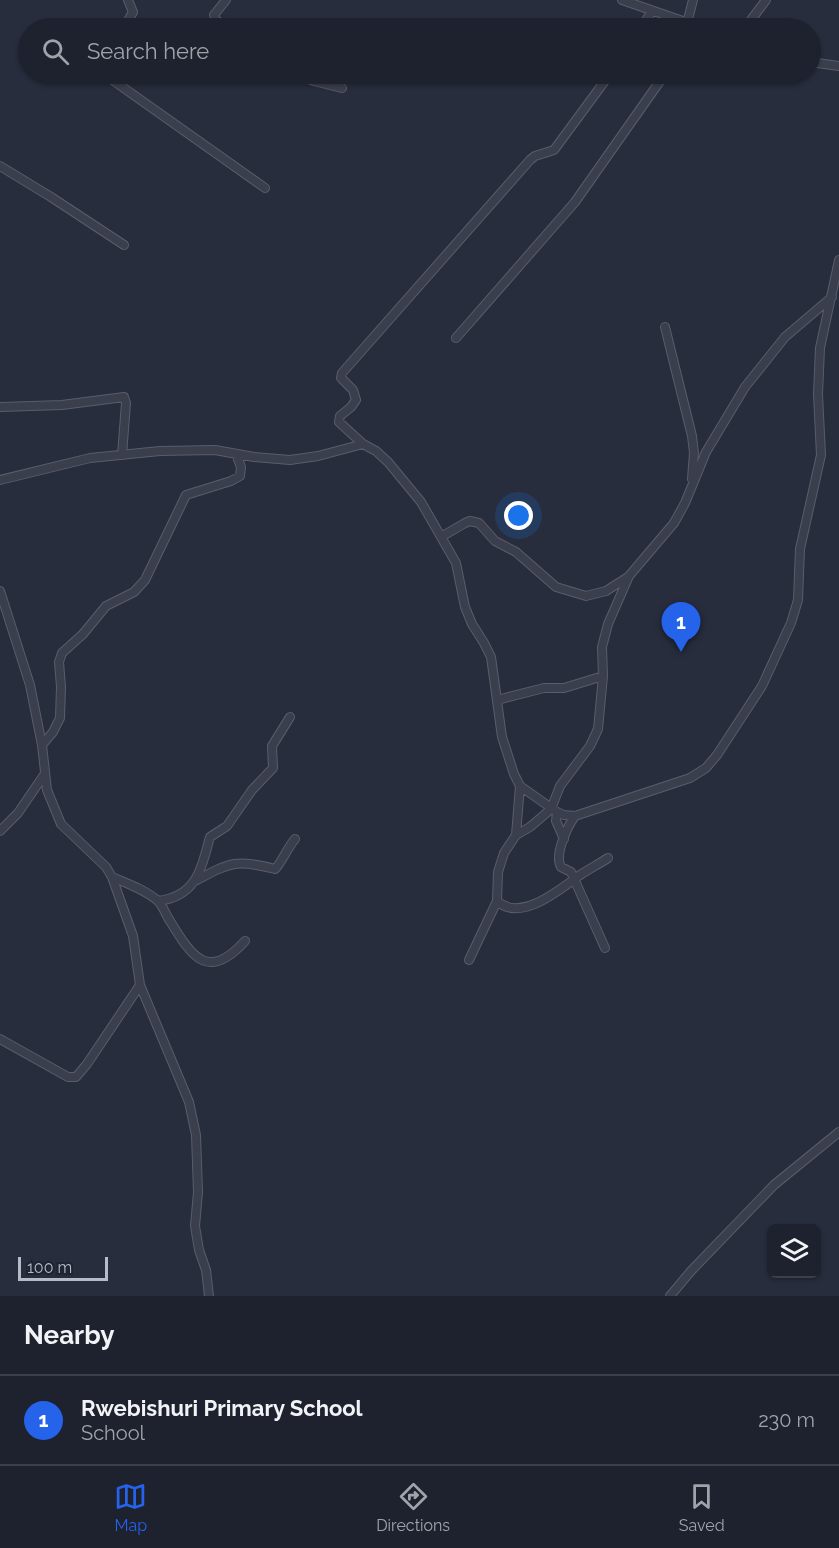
<!DOCTYPE html>
<style>
:root{--surface:#1d222e;--page:#2a2f3a;--text:#f1f3f6;--muted:#a0a4aa;--line:#3b3f4a;--accent:#2563eb}
body{margin:0;font-family:Raleway,sans-serif;background:var(--page);color:var(--text)}
.controls{position:absolute;right:18px;bottom:18px;display:grid;overflow:hidden;border-radius:9px;box-shadow:0 2px 4px #0004}
.controls button{width:54px;height:54px;display:grid;place-items:center;padding:0;border:0;border-bottom:2px solid var(--line);background:var(--surface);color:var(--text);font:30px sans-serif}
.scale{position:absolute;left:18px;bottom:15px;width:90px;box-sizing:border-box;padding-left:6px;border:3px solid #b7bac8;border-top:0;font-size:16px;line-height:21px;white-space:nowrap;color:#b7bac8;-webkit-text-stroke:4px #1f2432;paint-order:stroke}
.you{position:absolute;left:519px;top:516px;width:21px;height:21px;margin:-15px;border:4px solid #fff;border-radius:50%;background:#1a73e8;box-shadow:0 0 0 9px #1a73e833}
.badge{display:grid;place-items:center;width:39px;height:39px;border-radius:50%;background:var(--accent);color:#fff;font-size:20px;font-weight:700}
.pin{position:absolute;translate:-50% -50px;filter:drop-shadow(0 2px 3px #0008)}
.pin::after{content:'';position:absolute;top:32px;width:21px;height:18px;background:inherit;clip-path:polygon(0 0,100% 0,50% 100%)}
.list{margin:0;padding:0;list-style:none}
h2{display:flex;justify-content:space-between;align-items:center;height:78px;margin:0;padding:0 24px;font-size:26px}
h2 small{font-size:20px;font-weight:400;color:var(--muted)}
.list li{display:grid;grid-template-columns:39px 1fr auto;gap:18px;align-items:center;box-sizing:border-box;height:90px;padding:0 24px;border-top:2px solid var(--line)}
.list b{display:block;font-size:22px;white-space:nowrap}
.list p{margin:0;font-size:20px;white-space:nowrap;color:var(--muted)}
.list em{font-size:20px;font-style:normal;color:var(--muted)}
.icon{flex:none;width:33px;height:33px;fill:none;stroke:currentColor;stroke-width:2;stroke-linecap:round;stroke-linejoin:round}
.map{position:relative;flex:none;width:839px;height:1296px;overflow:hidden}
.search{position:absolute;background:var(--surface);box-shadow:0 2px 4px #0004;left:18px;right:18px;top:18px;height:66px;display:flex;align-items:center;gap:15px;box-sizing:border-box;padding:0 21px;border-radius:33px;color:var(--muted);font-size:22px}
.sheet{height:168px;background:var(--surface)}
nav{display:flex;justify-content:space-around;align-items:center;box-sizing:border-box;height:84px;border-top:2px solid var(--line);background:var(--surface);font-size:16px;color:var(--muted)}
nav a{display:grid;justify-items:center;gap:3px}
nav .on{color:var(--accent)}
.map>svg:first-child{display:block}
.lines{fill:none;stroke-linecap:round;stroke-linejoin:round}
.minor-casing{stroke:#595d6b;stroke-width:10}
.minor{stroke:#3b3f4d;stroke-width:8}
</style>
<div class="map">
<svg width="839" height="1296" viewBox="0 0 839 1296">
<rect width="100%" height="100%" fill="#272d3d"/>
<g class="lines">
<g class="minor-casing">
<path id="minor" d="M226,0L214,15L216,20L228,28
M622,0L703,28
M687,23L693,0
M124,28L133,12L128,0
M641,28L652,11
M745,28L766,0
M810,62L839,66
M104,74L265,188
M295,74L314,81L342,88
M0,166L51,197L124,245
M665,327L692,436L694,453L692,479
M456,338L575,202L665,74
M0,407L62,405L124,397L126,403L122,455
M363,444L339,422L340,416L351,407L356,400L353,390L341,378L342,373L530,160L535,156L554,150L610,74
M0,480L90,458L160,451L215,450L254,457L290,460L318,456L363,444L376,451L388,462L421,502L456,563L465,607L472,624L484,643L491,657L502,737L514,774L520,786L557,812L564,815L575,816L690,778L706,768L717,755L762,686L791,623L798,600L800,549L821,455L818,394L820,348L839,260
M441,537L465,523L470,521L479,523L495,541L516,552L556,587L586,596L606,591L628,577
M0,591L30,685L42,745L47,790L61,824L106,867L112,877L133,936L140,985L189,1102L196,1135L198,1192L195,1226L199,1250L206,1270L209,1296
M497,700L544,688H564L603,676
M42,745L53,732L60,718L61,687L59,662L62,653L83,634L106,606L134,592L145,580L186,495L231,481L240,476L241,467L236,454
M557,812L556,821L564,839
M575,816C567,827 554,855 561,867L571,872L605,948
M0,831L18,813L44,775
M516,835L520,786
M112,877C126,883 146,890 158,901C163,906 166,915 170,921C192,957 208,982 245,941
M197,880C231,862 236,859 275,869C280,865 288,847 295,839
M158,901C197,896 201,869 210,837L227,826L252,790L273,768L272,746L290,717
M497,901C521,923 560,889 580,875C589,869 599,864 608,858
M469,960L497,901L498,872L504,853L516,835L530,827L551,809L560,786L590,746L598,729L603,676L602,647L608,624L629,576L674,523L685,503L706,452L745,387L785,337L832,297
M0,1039L68,1077H76L87,1064L140,985
M670,1296L691,1271L774,1185L839,1132"/>
</g>
<use href="#minor" class="minor"/>
</g>
</svg>
<div class="controls">
<button><svg class="icon" aria-label="layers" viewBox="0 0 24 24"><path d="M12 4l9 5-9 5-9-5zM3 14l9 5 9-5"/></svg></button>
</div>
<div class="scale">100 m</div>
<div class="you"></div>
<div class="pin badge" style="left:681px;top:652px">1</div>
<div class="search"><svg class="icon" aria-label="search" viewBox="0 0 24 24"><circle cx="10" cy="10" r="6"/><path d="M15 15l6 6"/></svg>Search here</div>
</div>
<section class="sheet">
<h2>Nearby<small></small></h2>
<ul class="list">
<li><span class="badge">1</span><div><b>Rwebishuri Primary School</b><p>School</p></div><em>230 m</em></li>
</ul>
</section>
<nav>
<a class="on"><svg class="icon" aria-label="map" viewBox="0 0 24 24"><path d="M3 6l6-2 6 2 6-2v14l-6 2-6-2-6 2zM9 4v14M15 6v14"/></svg>Map</a>
<a><svg class="icon" aria-label="directions" viewBox="0 0 24 24"><path d="M12 3l9 9-9 9-9-9zM9 14v-3h6M13 9l2 2-2 2"/></svg>Directions</a>
<a><svg class="icon" aria-label="saved" viewBox="0 0 24 24"><path d="M7 4h10v16l-5-4-5 4z"/></svg>Saved</a>
</nav>
